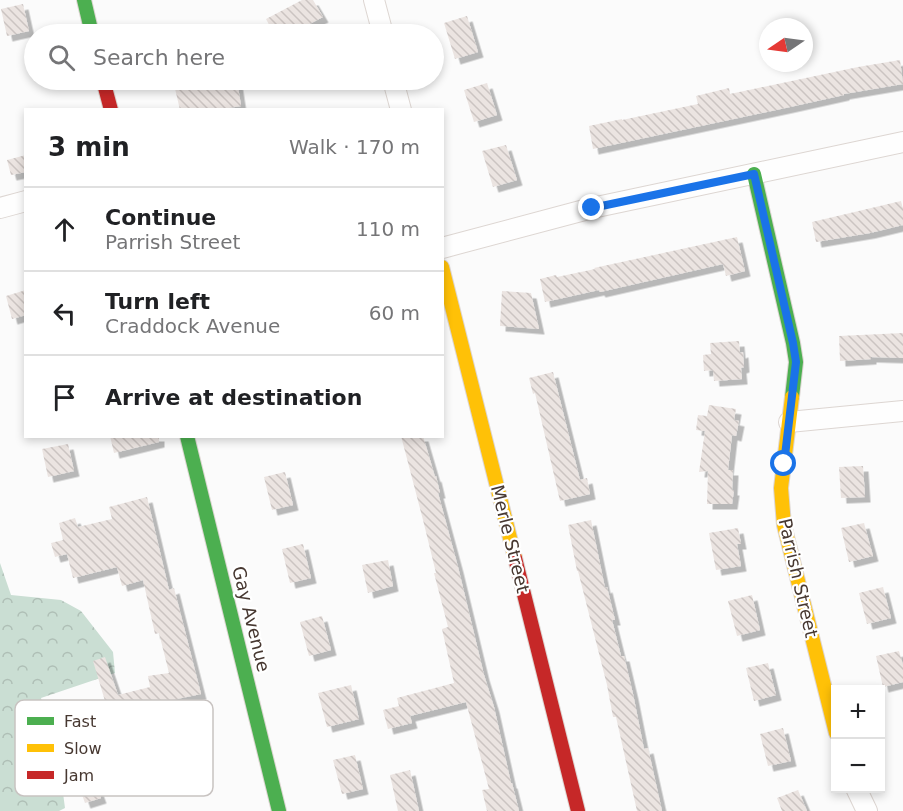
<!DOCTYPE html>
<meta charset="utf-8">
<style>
:root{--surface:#fff;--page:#f2f2f2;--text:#202124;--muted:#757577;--line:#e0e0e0}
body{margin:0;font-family:"DejaVu Sans",sans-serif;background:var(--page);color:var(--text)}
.controls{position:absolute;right:18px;bottom:18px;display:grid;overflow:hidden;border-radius:0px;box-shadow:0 3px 9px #0003}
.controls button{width:54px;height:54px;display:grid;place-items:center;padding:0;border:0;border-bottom:2px solid var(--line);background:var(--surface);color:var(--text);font:30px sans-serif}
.compass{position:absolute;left:759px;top:18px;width:54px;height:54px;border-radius:50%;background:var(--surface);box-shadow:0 3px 9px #0003;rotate:257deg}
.stop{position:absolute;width:18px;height:18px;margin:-14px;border:4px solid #1a73e8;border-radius:50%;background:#fff}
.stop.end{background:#1a73e8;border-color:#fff;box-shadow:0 2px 6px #0008}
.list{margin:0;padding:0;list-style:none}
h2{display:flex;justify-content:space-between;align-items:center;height:78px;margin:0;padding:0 24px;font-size:26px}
h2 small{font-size:20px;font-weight:400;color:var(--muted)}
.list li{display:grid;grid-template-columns:39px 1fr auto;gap:18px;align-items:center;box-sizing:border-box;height:84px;padding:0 24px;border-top:2px solid var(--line)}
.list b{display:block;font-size:22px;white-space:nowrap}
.list p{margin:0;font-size:20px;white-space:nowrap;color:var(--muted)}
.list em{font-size:20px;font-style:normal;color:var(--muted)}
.icon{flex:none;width:33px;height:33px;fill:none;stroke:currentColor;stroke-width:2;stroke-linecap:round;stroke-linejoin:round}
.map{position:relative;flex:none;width:903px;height:811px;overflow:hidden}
.search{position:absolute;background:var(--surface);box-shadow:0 3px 9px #0003;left:24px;top:24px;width:420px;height:66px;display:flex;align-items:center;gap:15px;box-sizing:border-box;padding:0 21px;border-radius:33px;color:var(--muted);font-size:22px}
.panel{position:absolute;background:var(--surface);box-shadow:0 3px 9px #0003;left:24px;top:108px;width:420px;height:330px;border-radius:0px}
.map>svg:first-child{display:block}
.forest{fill:url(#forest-crowns)}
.building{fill:url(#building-back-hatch);filter:url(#shadow)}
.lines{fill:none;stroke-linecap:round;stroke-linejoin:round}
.street-casing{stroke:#ddd6d2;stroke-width:22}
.fast-casing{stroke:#ddd6d2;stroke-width:16}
.slow-casing{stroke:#ddd6d2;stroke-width:16}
.jam-casing{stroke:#ddd6d2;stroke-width:16}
.street{stroke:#fefefe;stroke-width:20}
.fast{stroke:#4caf50;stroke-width:14}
.slow{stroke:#ffc107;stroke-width:14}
.jam{stroke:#c62828;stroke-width:14}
.route{stroke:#1a73e8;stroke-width:8}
.labels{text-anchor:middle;stroke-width:4.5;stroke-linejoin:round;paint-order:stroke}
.street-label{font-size:18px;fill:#473831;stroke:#fff}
.key{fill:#fff;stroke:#c8c3c1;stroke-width:1.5}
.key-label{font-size:16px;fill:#473831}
</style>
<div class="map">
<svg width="903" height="811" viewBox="0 0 903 811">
<defs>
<pattern id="forest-crowns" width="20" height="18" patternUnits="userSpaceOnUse" patternTransform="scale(1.5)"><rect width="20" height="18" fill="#caded3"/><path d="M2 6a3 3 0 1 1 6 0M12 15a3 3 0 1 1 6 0" fill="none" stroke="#afbfb6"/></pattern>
<pattern id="building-back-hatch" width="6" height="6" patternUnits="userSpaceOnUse" patternTransform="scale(1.5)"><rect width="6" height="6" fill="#ebe4e1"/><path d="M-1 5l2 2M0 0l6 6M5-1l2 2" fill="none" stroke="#cbc4c2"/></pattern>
<filter id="shadow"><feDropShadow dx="5.5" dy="5.5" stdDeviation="0" flood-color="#0004"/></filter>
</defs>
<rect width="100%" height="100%" fill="#fbfbfb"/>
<path class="forest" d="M0,563L11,595L61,600L81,611L113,652L115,673L41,698L57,748L65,808L59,811H0Z"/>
<path class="building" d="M302,0H313L323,17L290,34H274L266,19Z
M23,4L29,31L7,36L1,9Z
M467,16L478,52L455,59L444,23Z
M900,60L903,84L844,94V95L790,107L593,149L589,126L622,119V120L698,104L696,96L729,88L730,94L858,67Z
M173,80H237L241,106L216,110H180Z
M487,83L497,115L474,122L464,90Z
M506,145L517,180L493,187L482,151Z
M26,155V172L11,175L7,160Z
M901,201L903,209V225L870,233L816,242L812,222Z
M737,237L745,271L726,276L723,264L600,292L599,290L545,302L540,279L556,275L557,277L595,269L594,268Z
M26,290V315L12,319L6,296Z
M502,291L531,293L539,329L500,326Z
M903,333V358L871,357V359L840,361L839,336Z
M739,341L740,353L743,352L744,367L741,368L742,379L714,381L713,370L704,371L703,355L711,354L710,343Z
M553,372L580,480L587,478L590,494L560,501L535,393L533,394L529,378Z
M709,405L736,409L734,420L739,421L736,436L732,435L728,470H733L732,490H734L732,504H707L708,471L699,472L705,431L696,430L698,415L707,416Z
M110,436H159V442L114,453Z
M401,436H423L435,477L436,476L440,493H438L458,567L484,675L494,707L511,783H512L519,811H487L482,790L489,789L466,702L410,716L412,723L388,729L383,710L399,706L397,698L454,683L442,629L448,627L434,573H436L423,520Z
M68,444L74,471L48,477L42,449Z
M863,466L865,497L841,498L839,467Z
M285,472L293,505L272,510L264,477Z
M147,497L169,590L174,588L201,694L138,707L142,727L105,736L101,722L95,723L91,704L105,701L93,661L105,657L118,695L150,687L148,676L169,673L159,633L155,634L143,580L122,586L117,567L73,578L67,554L55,557L51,543L63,540L59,523L75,518L78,527L112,519L109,507Z
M591,520L605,588L607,587L615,620H612L621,656H624L633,694L644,749L648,748L662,811H637L616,717H613L607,685L578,571H577L568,525Z
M864,523L873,556L849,562L841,528Z
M738,528L741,544H737L741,566L716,570L709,533Z
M303,544L311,578L290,583L282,549Z
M388,560L393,586L368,593L362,565Z
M883,587L891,618L867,624L859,593Z
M752,595L760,630L737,636L728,601Z
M322,616L331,650L309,656L300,622Z
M899,651L903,665V682L883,687L876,656Z
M768,663L776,695L754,701L746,668Z
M351,685L359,719L327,727L318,693Z
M783,728L791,761L768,766L760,734Z
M355,755L363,789L342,794L333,760Z
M410,770L419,811H398L390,775Z
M96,784L101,798L85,803L80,789Z
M798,790L807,811H782L777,798Z"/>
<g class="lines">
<g class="street-casing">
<path id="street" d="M374,0L383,34
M393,80L401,110
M0,208L26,201
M442,248L592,208L903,142
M789,422L903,411
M856,788L867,811"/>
</g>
<g class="fast-casing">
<path id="fast" d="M84,0L92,34
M754,174L793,343L796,362L792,397
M187,436L279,811"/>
</g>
<g class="slow-casing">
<path id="slow" d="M442,267L515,558
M792,397L781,488L784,525L836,733"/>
</g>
<g class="jam-casing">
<path id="jam" d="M103,80L111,110
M515,558L578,811"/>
</g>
<use href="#street" class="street"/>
<use href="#fast" class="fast"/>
<use href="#slow" class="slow"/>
<use href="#jam" class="jam"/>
</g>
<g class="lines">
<path class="route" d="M592,208L754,174L793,343L796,362L784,464"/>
</g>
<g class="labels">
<g class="street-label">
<text transform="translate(510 539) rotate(76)" y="6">Merle Street</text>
<text transform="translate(798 578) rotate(77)" y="6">Parrish Street</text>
<text transform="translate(251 619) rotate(76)" y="6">Gay Avenue</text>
</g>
</g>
<rect x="15" y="700" width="198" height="96" rx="9" class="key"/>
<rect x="27" y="717" width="27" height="8" fill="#4caf50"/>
<rect x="27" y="744" width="27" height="8" fill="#ffc107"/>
<rect x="27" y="771" width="27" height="8" fill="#c62828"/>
<g class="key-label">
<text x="64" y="727">Fast</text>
<text x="64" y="754">Slow</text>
<text x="64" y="781">Jam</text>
</g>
</svg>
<div class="controls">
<button>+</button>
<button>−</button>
</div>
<svg class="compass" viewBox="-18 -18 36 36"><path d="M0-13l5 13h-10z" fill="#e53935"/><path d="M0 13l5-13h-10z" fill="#757577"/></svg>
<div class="stop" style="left:784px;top:464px"></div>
<div class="stop end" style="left:592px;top:208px"></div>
<div class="search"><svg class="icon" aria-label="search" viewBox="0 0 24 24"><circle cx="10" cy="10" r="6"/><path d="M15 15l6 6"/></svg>Search here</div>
<section class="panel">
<h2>3 min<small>Walk · 170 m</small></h2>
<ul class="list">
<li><svg class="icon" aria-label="ahead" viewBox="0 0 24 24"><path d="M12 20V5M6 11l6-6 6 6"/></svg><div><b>Continue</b><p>Parrish Street</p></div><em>110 m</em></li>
<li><svg class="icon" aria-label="left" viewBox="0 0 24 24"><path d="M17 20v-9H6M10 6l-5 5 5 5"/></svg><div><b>Turn left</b><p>Craddock Avenue</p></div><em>60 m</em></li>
<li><svg class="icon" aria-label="arrive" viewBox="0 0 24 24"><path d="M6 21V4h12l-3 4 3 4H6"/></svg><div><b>Arrive at destination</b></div></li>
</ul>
</section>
</div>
